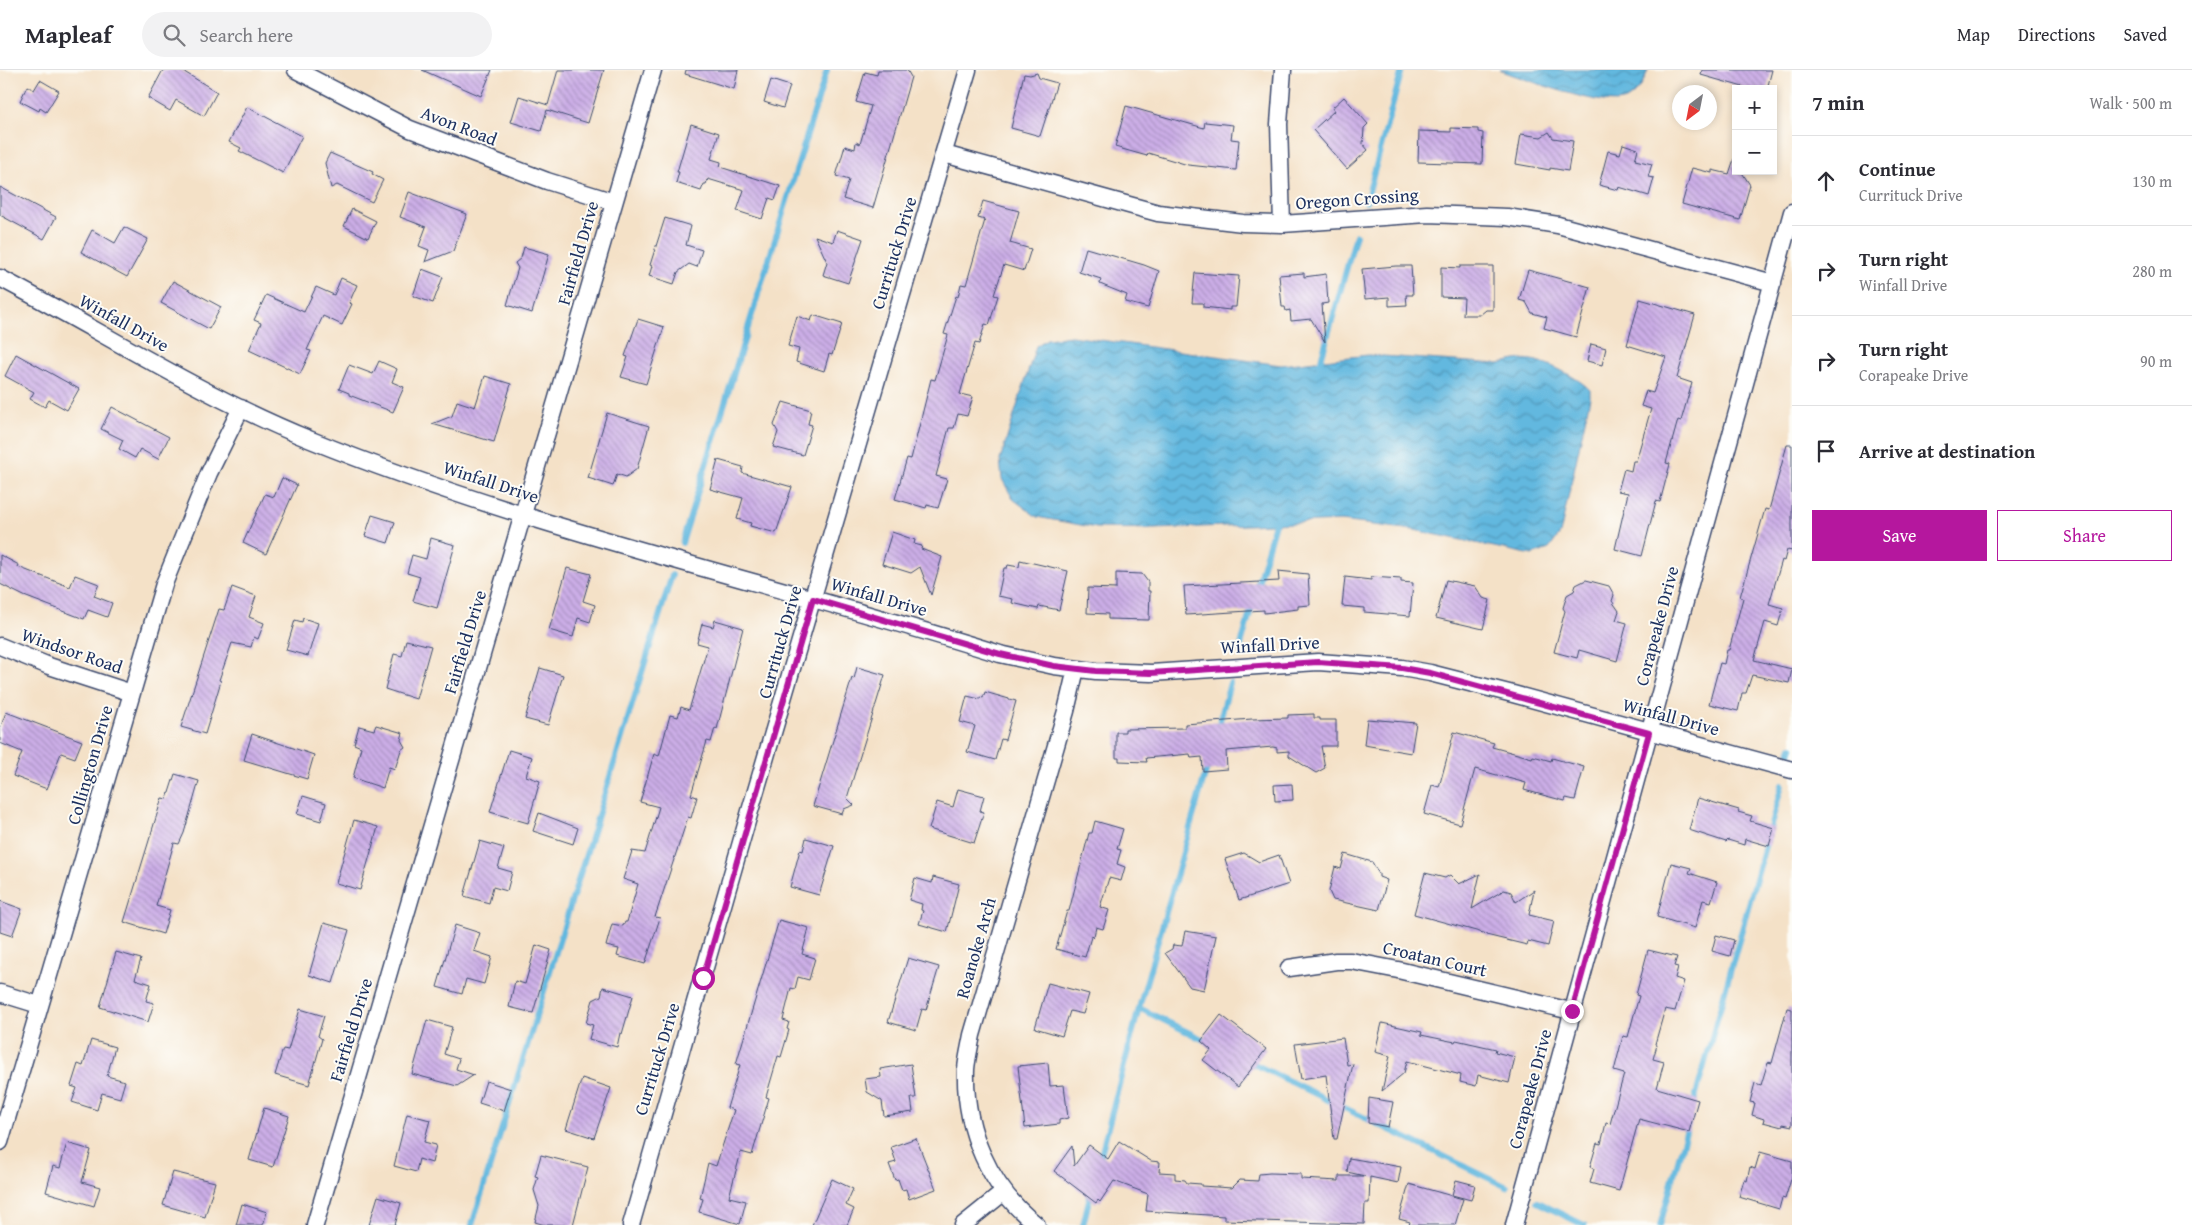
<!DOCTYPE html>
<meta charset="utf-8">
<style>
:root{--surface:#fff;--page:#f2f2f3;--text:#2b2b33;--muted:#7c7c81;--line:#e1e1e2;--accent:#b5179e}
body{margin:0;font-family:"Gentium Book Plus",serif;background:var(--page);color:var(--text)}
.controls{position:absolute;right:15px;top:15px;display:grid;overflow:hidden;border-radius:0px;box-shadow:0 2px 8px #0003}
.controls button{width:45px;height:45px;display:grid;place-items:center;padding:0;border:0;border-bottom:1px solid var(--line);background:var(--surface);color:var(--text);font:25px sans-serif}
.compass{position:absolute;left:1672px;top:15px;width:45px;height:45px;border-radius:50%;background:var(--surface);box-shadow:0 2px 8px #0003;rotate:212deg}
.stop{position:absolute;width:15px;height:15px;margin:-11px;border:4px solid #b5179e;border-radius:50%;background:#fff}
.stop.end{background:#b5179e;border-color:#fff;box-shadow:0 1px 5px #0008}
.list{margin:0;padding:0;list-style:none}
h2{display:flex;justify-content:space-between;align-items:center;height:65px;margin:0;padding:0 20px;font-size:21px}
h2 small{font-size:16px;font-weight:400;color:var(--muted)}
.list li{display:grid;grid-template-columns:32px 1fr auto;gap:15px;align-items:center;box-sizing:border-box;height:90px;padding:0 20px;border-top:1px solid var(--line)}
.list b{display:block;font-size:19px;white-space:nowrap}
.list p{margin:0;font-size:16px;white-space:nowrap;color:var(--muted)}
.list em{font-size:16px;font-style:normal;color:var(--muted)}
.actions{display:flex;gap:10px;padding:15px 20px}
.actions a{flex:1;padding:11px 0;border:1px solid var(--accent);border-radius:0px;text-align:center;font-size:18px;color:var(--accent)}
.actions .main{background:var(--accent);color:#fff}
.icon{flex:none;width:28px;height:28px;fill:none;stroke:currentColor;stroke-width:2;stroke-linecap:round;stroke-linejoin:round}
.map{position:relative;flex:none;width:1792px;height:1155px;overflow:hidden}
header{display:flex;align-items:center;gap:30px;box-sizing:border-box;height:70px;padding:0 25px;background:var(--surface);border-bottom:1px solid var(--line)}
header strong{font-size:24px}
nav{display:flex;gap:28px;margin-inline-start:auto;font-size:18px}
.search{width:350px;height:45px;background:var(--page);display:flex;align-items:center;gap:12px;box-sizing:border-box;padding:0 18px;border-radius:28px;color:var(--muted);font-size:19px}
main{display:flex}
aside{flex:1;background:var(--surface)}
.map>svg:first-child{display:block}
.water{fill:url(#water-waves);stroke:#3e749e}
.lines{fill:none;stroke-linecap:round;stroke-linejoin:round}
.stream{stroke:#62b8df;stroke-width:6}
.building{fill:url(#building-back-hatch)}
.street-casing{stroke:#3c4a6e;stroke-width:19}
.street{stroke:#fff;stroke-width:16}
.route{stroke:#b5179e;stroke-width:6}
.labels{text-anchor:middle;stroke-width:4;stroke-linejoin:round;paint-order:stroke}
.street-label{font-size:18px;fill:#1b2f5e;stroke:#fdfcf7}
</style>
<header>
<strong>Mapleaf</strong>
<div class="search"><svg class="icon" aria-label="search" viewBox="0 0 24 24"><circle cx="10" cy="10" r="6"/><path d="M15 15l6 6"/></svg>Search here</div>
<nav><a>Map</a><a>Directions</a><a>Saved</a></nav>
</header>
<main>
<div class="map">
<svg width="1792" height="1155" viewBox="0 0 1792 1155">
<defs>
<pattern id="water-waves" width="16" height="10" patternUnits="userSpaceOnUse" patternTransform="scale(1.25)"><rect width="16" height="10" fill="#62b8df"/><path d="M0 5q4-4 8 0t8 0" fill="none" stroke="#5096b8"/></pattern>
<pattern id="building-back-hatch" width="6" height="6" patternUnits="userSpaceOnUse" patternTransform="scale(1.25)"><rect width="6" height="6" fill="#ccaee7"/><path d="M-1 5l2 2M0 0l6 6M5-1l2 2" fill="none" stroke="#a58ebe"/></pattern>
</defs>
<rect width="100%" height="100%" fill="#fdfcf7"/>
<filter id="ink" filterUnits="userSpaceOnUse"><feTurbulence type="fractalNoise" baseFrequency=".02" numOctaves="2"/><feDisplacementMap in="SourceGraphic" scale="10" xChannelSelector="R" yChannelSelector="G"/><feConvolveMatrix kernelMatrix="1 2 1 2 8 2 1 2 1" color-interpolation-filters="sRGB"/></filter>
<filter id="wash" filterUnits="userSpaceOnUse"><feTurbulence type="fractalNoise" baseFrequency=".0096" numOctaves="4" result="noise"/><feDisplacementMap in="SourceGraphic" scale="20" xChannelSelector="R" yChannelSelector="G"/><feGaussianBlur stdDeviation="1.12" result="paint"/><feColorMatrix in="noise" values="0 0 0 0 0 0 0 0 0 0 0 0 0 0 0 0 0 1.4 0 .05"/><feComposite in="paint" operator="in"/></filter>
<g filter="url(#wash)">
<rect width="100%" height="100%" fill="#f4e1c7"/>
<path class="water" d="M1499,0H1648C1644,12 1638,23 1626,30C1605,40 1523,8 1499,0Z
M1071,266L1281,295L1368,285L1499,294C1510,291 1520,288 1531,290C1548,292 1579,308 1590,320V328L1560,464L1549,479L1532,485L1414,460L1341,451L1154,459L1097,458L1037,447L1013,429L1002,409L1000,390L1036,276L1047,269Z"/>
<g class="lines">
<path class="stream" d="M1366,132L1402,0
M1319,297L1356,165
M682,473L827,0
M1256,520L1277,446
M1240,579L1253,532
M1218,658L1230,613
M1790,683L1792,677
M1139,938L1210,973
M1248,991L1507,1117
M1693,1036L1782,715
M1099,1092L1139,938L1208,694
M1537,1132L1584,1155
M472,1155L672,505
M1083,1155L1091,1121
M1660,1155L1688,1055"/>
</g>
<g id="blocks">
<path class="building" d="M163,0H181L217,22L204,46L176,30L170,41L148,28Z
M422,0H492L481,26Z
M558,0H604L588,53L547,40L541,61L511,52L519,26L548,35Z
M686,0H738L734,19L685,4Z
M878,0H907L911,7L873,138L843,129L849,110L836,106L845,76L855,79L856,72L860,74L871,36L856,32L865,2L877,5Z
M1702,0H1772L1767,19H1750L1701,5Z
M1037,3L1039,8L1057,13L1040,66L1011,58L1024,4L1030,5Z
M40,10L59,21L46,42L40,38L39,41L20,31L27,16L34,20Z
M771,10L790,16L783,38L764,32Z
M1344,27L1368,54L1364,58L1363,74L1368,80L1347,99L1313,60L1334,41L1332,38Z
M1126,36L1204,58L1205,52L1233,55L1231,69L1239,70L1236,100L1188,95L1148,83L1147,86L1115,77Z
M247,37L302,66L283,103L239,81L241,78L229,72Z
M691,54L719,63L711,89L721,92L720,97L780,116L775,130L769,128L762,149L737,141L744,120L708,109L706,114H704L701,121L676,113L679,102H677Z
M1451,58L1478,59V62L1483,63L1482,94L1418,92L1419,61L1451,62Z
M1549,62L1553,68L1573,71L1568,101L1550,98V100L1516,94L1521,64L1541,67Z
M1623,74L1638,79L1635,90L1652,94L1648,107L1654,108L1649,126L1619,117L1618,120L1599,115L1608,81L1620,84Z
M330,83L373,102L372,104L383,110L372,132L337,115L331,118L325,93Z
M1734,89L1736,92V101H1741L1750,115L1740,150L1682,134L1692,98L1712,103V100L1729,104Z
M0,117L56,147L44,169L0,145Z
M409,122L467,144L453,181L425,192L429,180L419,176L426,157L400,147Z
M983,131L1019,141L1010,173L1031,179L1024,201L1004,195L994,225L998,226L989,255L985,254L979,274L975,273L960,324L973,327L967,346L958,344L954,358H949L936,406L947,409L938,438L927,435L926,438L895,429L907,388L911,389L931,309L935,310L948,265L944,264L956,226L958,227L961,214L966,215L985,150L978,148Z
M352,139L376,151L368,168L344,156Z
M665,148L691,156L686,175L702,180L697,197L689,194L678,202L674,214L649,206L652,196L650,195Z
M124,157L148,169L127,207L81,182L92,160L115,173Z
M837,160L863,169L848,213L823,205L827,192L815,166L833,172Z
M524,177L549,184L532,243L507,235L518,198L515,193L521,188Z
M1086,178L1144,195L1159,201L1148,238L1125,232L1127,225L1100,214L1101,209L1079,202Z
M1396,196H1411L1413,225H1406L1407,235L1389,236V227L1365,229L1362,199Z
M1460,196H1493V240H1486L1480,245H1463L1464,228L1441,227V197L1460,198Z
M422,199L443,207L433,233L413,226Z
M1528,200L1590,217L1576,267L1544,258L1547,247L1532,243L1526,232L1519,230Z
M1195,203L1239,206L1236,237H1230V240L1203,237V233H1192Z
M1304,203V207L1326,204L1328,233L1322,234L1325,272L1311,249L1291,251L1290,240L1286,241L1285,237H1282L1279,205Z
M341,208L357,215L349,233L352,234L342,255L323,246L307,280L311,281L300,304L249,280L261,253L254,250L266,225L304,242L316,217L334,225Z
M173,211L221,237L209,259L161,233Z
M1640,229L1695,245L1677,308L1692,313L1681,351L1678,350L1666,393L1670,394L1660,432L1656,431L1642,486L1615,479L1628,423L1618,421L1624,399L1631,401L1633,391H1636L1651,339L1641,336L1646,321L1653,323L1666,287L1627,275Z
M813,245L842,254L832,285L829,284L824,301L796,292L799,279L788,276L797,246L811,251Z
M638,249L664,257L646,314L621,307L628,287L625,286Z
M1591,274L1606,278L1602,295L1587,291Z
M16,284L79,319L67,340L49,330L45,337L30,329L34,322L5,306Z
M379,291L397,299L392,312L404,317L393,342L349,325V323L339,319L349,295L373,304Z
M485,306L511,314L494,372L432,354L452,346L457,331L475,337Z
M783,332L811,340L808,354L812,355L803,385L773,377L778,362L774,355Z
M112,337L169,367L158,389L140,379L135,388L119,379L123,370L101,359Z
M607,343L649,356L637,399L626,407L617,404L613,416L588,408Z
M1787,375H1792V481L1787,480L1784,491L1782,490L1769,534L1783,538L1778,556L1765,552L1754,590L1792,599L1789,613L1752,605L1746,623H1742L1738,641L1709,634L1720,593L1724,594L1727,580H1729L1743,528L1740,527L1765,439L1769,440Z
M718,390L743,397L742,403L792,417L776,463L750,456L751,453L737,449L743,428L710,419Z
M282,408L297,415L266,484L243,473L265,424L274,427Z
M372,445L395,452L388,473L365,466Z
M892,462L915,470L914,474L922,476L921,479L942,487L931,525L920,497L911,503L882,494Z
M431,468L455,475L437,538L413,531L420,507L407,503L412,485L426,489Z
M0,485L19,495L18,497L70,517L75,505L99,514L94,526L112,533L107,547L88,540L84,549L24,526L0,514Z
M1020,490L1068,501L1059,540L1039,536L1038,539L1012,533L1013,529L998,526L1004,498H1007L1008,495L1019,497Z
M567,498L591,504L583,531L595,535L590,552L578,548L573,567L549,560Z
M1278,501L1308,504L1310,535L1298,536V539L1264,543V540L1186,545L1184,516L1279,511Z
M1116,503L1142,504L1148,512V521H1150L1149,550L1108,549V544L1087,543L1088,518L1116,519Z
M1345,507L1371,510V507L1401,509V512L1413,513L1410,546L1364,542V538L1342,536Z
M1446,510L1475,516L1483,528L1490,530L1483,559L1436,548Z
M1586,510L1609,516L1614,525L1612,531L1619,541L1616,550L1627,553L1617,591L1579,580L1577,588L1554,582L1565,541L1563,538L1567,525L1574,521L1576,515Z
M232,517L256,526L249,547L264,553L258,569L254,567L251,577L232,573L219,610L221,611L205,664L181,657L219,539L224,540Z
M303,548L318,553L308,586L286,580L295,550L302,552Z
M715,550L743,558L717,659L715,658L711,672L707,671L691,725L697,727L691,748L688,747L655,847L660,848L645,894L617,886L619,879L606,876L612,854L623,856L625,852H627L638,814L623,809L632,781L645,783L659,737L640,732L654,684L659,686L670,645L678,647L681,637L689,640L708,576L697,573L702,554L713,557Z
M406,570L431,576L416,629L385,619L394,584L402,586Z
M857,597L885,605L847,728L854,735L844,739L842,744L813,736L852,608L854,609Z
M540,598L563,605L548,655L525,649Z
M985,622L1016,631L1005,670L1001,669L995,690L967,682L975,656L960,652L967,626L980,629V627L983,628Z
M6,642L82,671L75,688L61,683L47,719L13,706L22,682L0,673V659Z
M1314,644V648H1320V650H1336V676H1321L1325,698L1316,703L1289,686V681L1277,682V678L1273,677L1226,681L1227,699L1203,701L1202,687L1191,688L1190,684L1146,688L1147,692L1119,691V688H1116V662H1125V659L1185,658V654L1252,649L1288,648V645Z
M1367,649L1416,653L1411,683L1364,675Z
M376,655L403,663L401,670L405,677L401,680L395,699L389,697L383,718L353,708L361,677L354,674L359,656L374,660Z
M1454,662L1494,673L1492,677L1532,688L1533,686L1551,691L1552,688L1584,697L1575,730L1566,728L1565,731L1524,720L1526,713L1475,699L1460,754L1424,744L1432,715L1439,717Z
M252,664L314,685L307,709L244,690Z
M509,680L532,687L526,706L540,711L528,753L490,742Z
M175,704L199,711L184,763L179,774L174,773L156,836L170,840L163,864L124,852L162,728L167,729Z
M1292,714L1293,730L1275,731L1274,715Z
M958,719L984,726L980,741L984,742L974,773L929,759L937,732L953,737Z
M303,726L326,733L321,751L297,744Z
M1698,728L1739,740L1738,742L1752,746L1750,751L1774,758L1769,776L1745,769L1744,775L1728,770L1726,772L1689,760Z
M539,743L578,758L573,774L533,761Z
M354,750L378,757L360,820L336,813Z
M1095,751L1123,759L1117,779L1121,780L1117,794L1125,797L1121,811L1109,808L1100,837L1109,840L1103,859L1096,857L1094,866L1091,867L1085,887L1056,879L1067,841H1069L1089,763H1092Z
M806,768L834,776L819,825L790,817L800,780L803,781Z
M480,771L504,778L498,798L512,802L507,821L493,817L489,833L464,826Z
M1244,783L1259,792L1279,785L1289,814L1239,830L1225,789Z
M1345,784L1372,792L1379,804V807L1387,810L1379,840L1333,830L1329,821L1335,797L1341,799Z
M1671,793L1691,798L1689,803L1717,812L1711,832L1703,830L1695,858L1657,847Z
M1425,803L1445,808L1450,805L1459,814L1480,804L1472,839L1504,820L1511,822L1516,832L1534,820L1529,845L1554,851L1548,876L1528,871L1527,875L1486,865L1487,864L1414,844Z
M933,807L959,814L947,862L919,854L923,841L921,840L922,834L909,830L915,808L932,813Z
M0,831L22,839L12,866L0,862Z
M779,850L809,858L802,884L815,888L809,910L798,907L795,919L791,918L783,950L789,952L787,959L789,960L781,987L778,986L766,1027L769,1028L752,1085L741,1082L729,1127L746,1131L740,1154L699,1142L703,1129L700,1128L708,1093L716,1096L734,1040L727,1038L740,995L736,994Z
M324,853L349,860L333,913L309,905Z
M455,855L480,863L474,881L492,887L484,914L466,909L462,924L437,917Z
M1185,861L1216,866L1204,920L1190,917L1165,883L1172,879L1173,875L1182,876Z
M1716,865L1734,870L1730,886L1712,881Z
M536,875L551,880L533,943L509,937L515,911L525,914Z
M1648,880L1677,887L1674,896L1678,897L1675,908L1684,911L1675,941L1665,939L1655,974L1657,975L1653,989L1664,992L1657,1018L1698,1030L1689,1062L1639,1049L1619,1121L1590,1113L1594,1099L1590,1097L1597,1073L1601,1074L1606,1053L1610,1054L1624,1004L1614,1001L1623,966L1628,967L1639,926L1636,925Z
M116,882L141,889L135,909L151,914L146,931L154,933L148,952L100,937Z
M908,888L939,897L926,940L922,939L916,960L888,952Z
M1048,913L1089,924L1083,944L1070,941L1062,966L1035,958Z
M603,917L633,926L622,964L620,963L617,977L589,969L593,955L586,953L593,930L601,926Z
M1787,938L1792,939V1056L1783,1054L1782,1057L1763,1052L1764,1049L1752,1045L1755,1033L1750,1032L1755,1013L1761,1015L1768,992L1772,993Z
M300,939L324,946L318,966L322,969L309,1015L275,1005L283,979L288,980Z
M1221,945L1266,979L1238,1017L1203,990L1211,980L1201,971Z
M427,950L452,957L444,984L459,989L456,999L474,1005L457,1016L412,1004Z
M1382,953L1422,962L1421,965L1455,972L1456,970L1496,979L1495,982L1515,987L1509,1013L1478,1005L1476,1016L1460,1012L1461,1005L1407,991L1404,1003L1382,1021L1390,986L1375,982Z
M1343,968L1347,995L1353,994L1337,1069H1334L1326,1005L1301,1009L1295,974Z
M91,970L115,977L107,1006L125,1011L120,1028L102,1023L97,1040L72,1032L77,1018L71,1016L78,994L83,996Z
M1048,993L1050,1016L1064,1015L1068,1048L1059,1050V1054L1025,1058L1018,996Z
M911,994L916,1028H911L913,1042L884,1046L882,1031L867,1022L865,1009L881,1007L880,999Z
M582,1008L611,1018L594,1068L566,1059Z
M486,1011L511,1019L504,1041L479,1033Z
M1369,1028L1393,1032L1388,1057L1368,1053Z
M264,1038L289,1046L273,1097L249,1090Z
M407,1044L430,1050L424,1072L436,1075L432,1093L419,1089L416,1102L394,1096Z
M916,1068L936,1119L909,1129L906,1119L902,1120L898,1109L895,1110L889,1094L896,1092L891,1077Z
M1119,1071L1151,1091L1160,1092L1159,1102L1175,1103V1109L1185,1110L1187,1113L1201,1114V1116L1232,1118L1240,1110L1258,1111L1259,1104L1270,1103L1301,1104V1109L1339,1111V1106H1365L1347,1102L1349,1088L1401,1097L1398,1113L1370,1107L1369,1133H1365L1364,1154L1224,1150V1146L1146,1141L1148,1124L1114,1111L1100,1132L1098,1130L1096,1133L1054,1101L1072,1076L1074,1096L1089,1075L1108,1089Z
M67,1073L91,1080L82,1112L100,1117L94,1136L46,1122L53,1096L60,1098Z
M1760,1082L1792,1091V1106L1785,1129L1782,1128L1779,1139L1739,1127L1744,1110L1747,1111L1750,1097L1755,1099Z
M541,1085L588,1097L573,1155H545L535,1152L539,1136L534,1120L538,1107L535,1106Z
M173,1102L215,1112L205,1147L163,1135Z
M832,1109L853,1119L846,1135L854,1139L847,1155H812Z
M1456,1110L1475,1115L1471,1130L1452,1125Z
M1409,1114L1463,1129L1455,1155H1409L1410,1152L1399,1149Z
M378,1126L401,1133L395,1155H369Z
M242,1134L267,1142L263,1155H236Z"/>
</g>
</g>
<g filter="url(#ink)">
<use href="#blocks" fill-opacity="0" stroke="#3c4a6e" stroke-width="1"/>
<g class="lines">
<g class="street-casing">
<path id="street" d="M296,0L410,59L547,111L614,132
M944,84L1158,143L1243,153L1282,154L1427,144L1507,147L1558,155L1773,213
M1282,154L1279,54L1283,0
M0,208C103,262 202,326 311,370C533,460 771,512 1000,584L1054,596L1096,601L1151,603L1318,592L1402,598L1430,603L1513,624L1792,700
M0,576L49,596L132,623
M1289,898L1336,891H1351L1398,900L1571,941
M0,923L39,935
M0,1072L164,514L209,403L241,338
M315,1155L653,0
M631,1155L750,741L968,0
M963,1155L1004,1122
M1037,1155C989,1118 964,1059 966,999C967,988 970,976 972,965L1066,641L1076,599
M1514,1155L1792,142"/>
</g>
<use href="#street" class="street"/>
</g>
</g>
<g class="lines" filter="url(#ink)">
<path class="route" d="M703,908L813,529L1000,584L1054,596L1096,601L1151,603L1318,592L1402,598L1430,603L1649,663L1572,941"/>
</g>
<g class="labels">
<g class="street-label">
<text transform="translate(459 56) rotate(21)" y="6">Avon Road</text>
<text transform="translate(1357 129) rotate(-4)" y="6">Oregon Crossing</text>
<text transform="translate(578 183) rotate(-74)" y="6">Fairfield Drive</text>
<text transform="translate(894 183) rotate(-73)" y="6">Currituck Drive</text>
<text transform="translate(124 253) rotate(29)" y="6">Winfall Drive</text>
<text transform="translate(491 412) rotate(18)" y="6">Winfall Drive</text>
<text transform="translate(879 527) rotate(16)" y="6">Winfall Drive</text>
<text transform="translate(1657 556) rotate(-75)" y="6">Corapeake Drive</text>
<text transform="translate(465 572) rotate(-73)" y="6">Fairfield Drive</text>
<text transform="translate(780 572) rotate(-74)" y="6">Currituck Drive</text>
<text transform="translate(1270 575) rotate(-3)" y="6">Winfall Drive</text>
<text transform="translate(72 581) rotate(19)" y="6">Windsor Road</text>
<text transform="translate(1671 647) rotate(15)" y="6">Winfall Drive</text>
<text transform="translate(90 695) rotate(-74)" y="6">Collington Drive</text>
<text transform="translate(976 878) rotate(-74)" y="6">Roanoke Arch</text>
<text transform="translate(1435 889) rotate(13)" y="6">Croatan Court</text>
<text transform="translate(351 960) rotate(-73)" y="6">Fairfield Drive</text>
<text transform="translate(657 989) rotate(-73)" y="6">Currituck Drive</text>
<text transform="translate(1530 1019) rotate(-75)" y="6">Corapeake Drive</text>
</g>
</g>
</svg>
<div class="controls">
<button>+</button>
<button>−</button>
</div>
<svg class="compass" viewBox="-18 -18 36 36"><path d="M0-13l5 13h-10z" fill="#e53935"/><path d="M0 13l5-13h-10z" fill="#7c7c81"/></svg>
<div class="stop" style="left:703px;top:908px"></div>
<div class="stop end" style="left:1572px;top:941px"></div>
</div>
<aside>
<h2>7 min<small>Walk · 500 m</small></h2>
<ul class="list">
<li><svg class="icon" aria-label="ahead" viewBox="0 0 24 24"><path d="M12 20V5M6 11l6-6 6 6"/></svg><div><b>Continue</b><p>Currituck Drive</p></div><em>130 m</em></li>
<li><svg class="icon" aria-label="right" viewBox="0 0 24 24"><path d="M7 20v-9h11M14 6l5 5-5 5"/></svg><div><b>Turn right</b><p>Winfall Drive</p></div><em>280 m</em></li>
<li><svg class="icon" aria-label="right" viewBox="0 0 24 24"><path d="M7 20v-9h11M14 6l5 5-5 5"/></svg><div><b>Turn right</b><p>Corapeake Drive</p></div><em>90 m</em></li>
<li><svg class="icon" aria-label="arrive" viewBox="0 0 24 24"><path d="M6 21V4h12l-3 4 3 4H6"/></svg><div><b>Arrive at destination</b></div></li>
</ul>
<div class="actions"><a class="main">Save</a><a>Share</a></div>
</aside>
</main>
